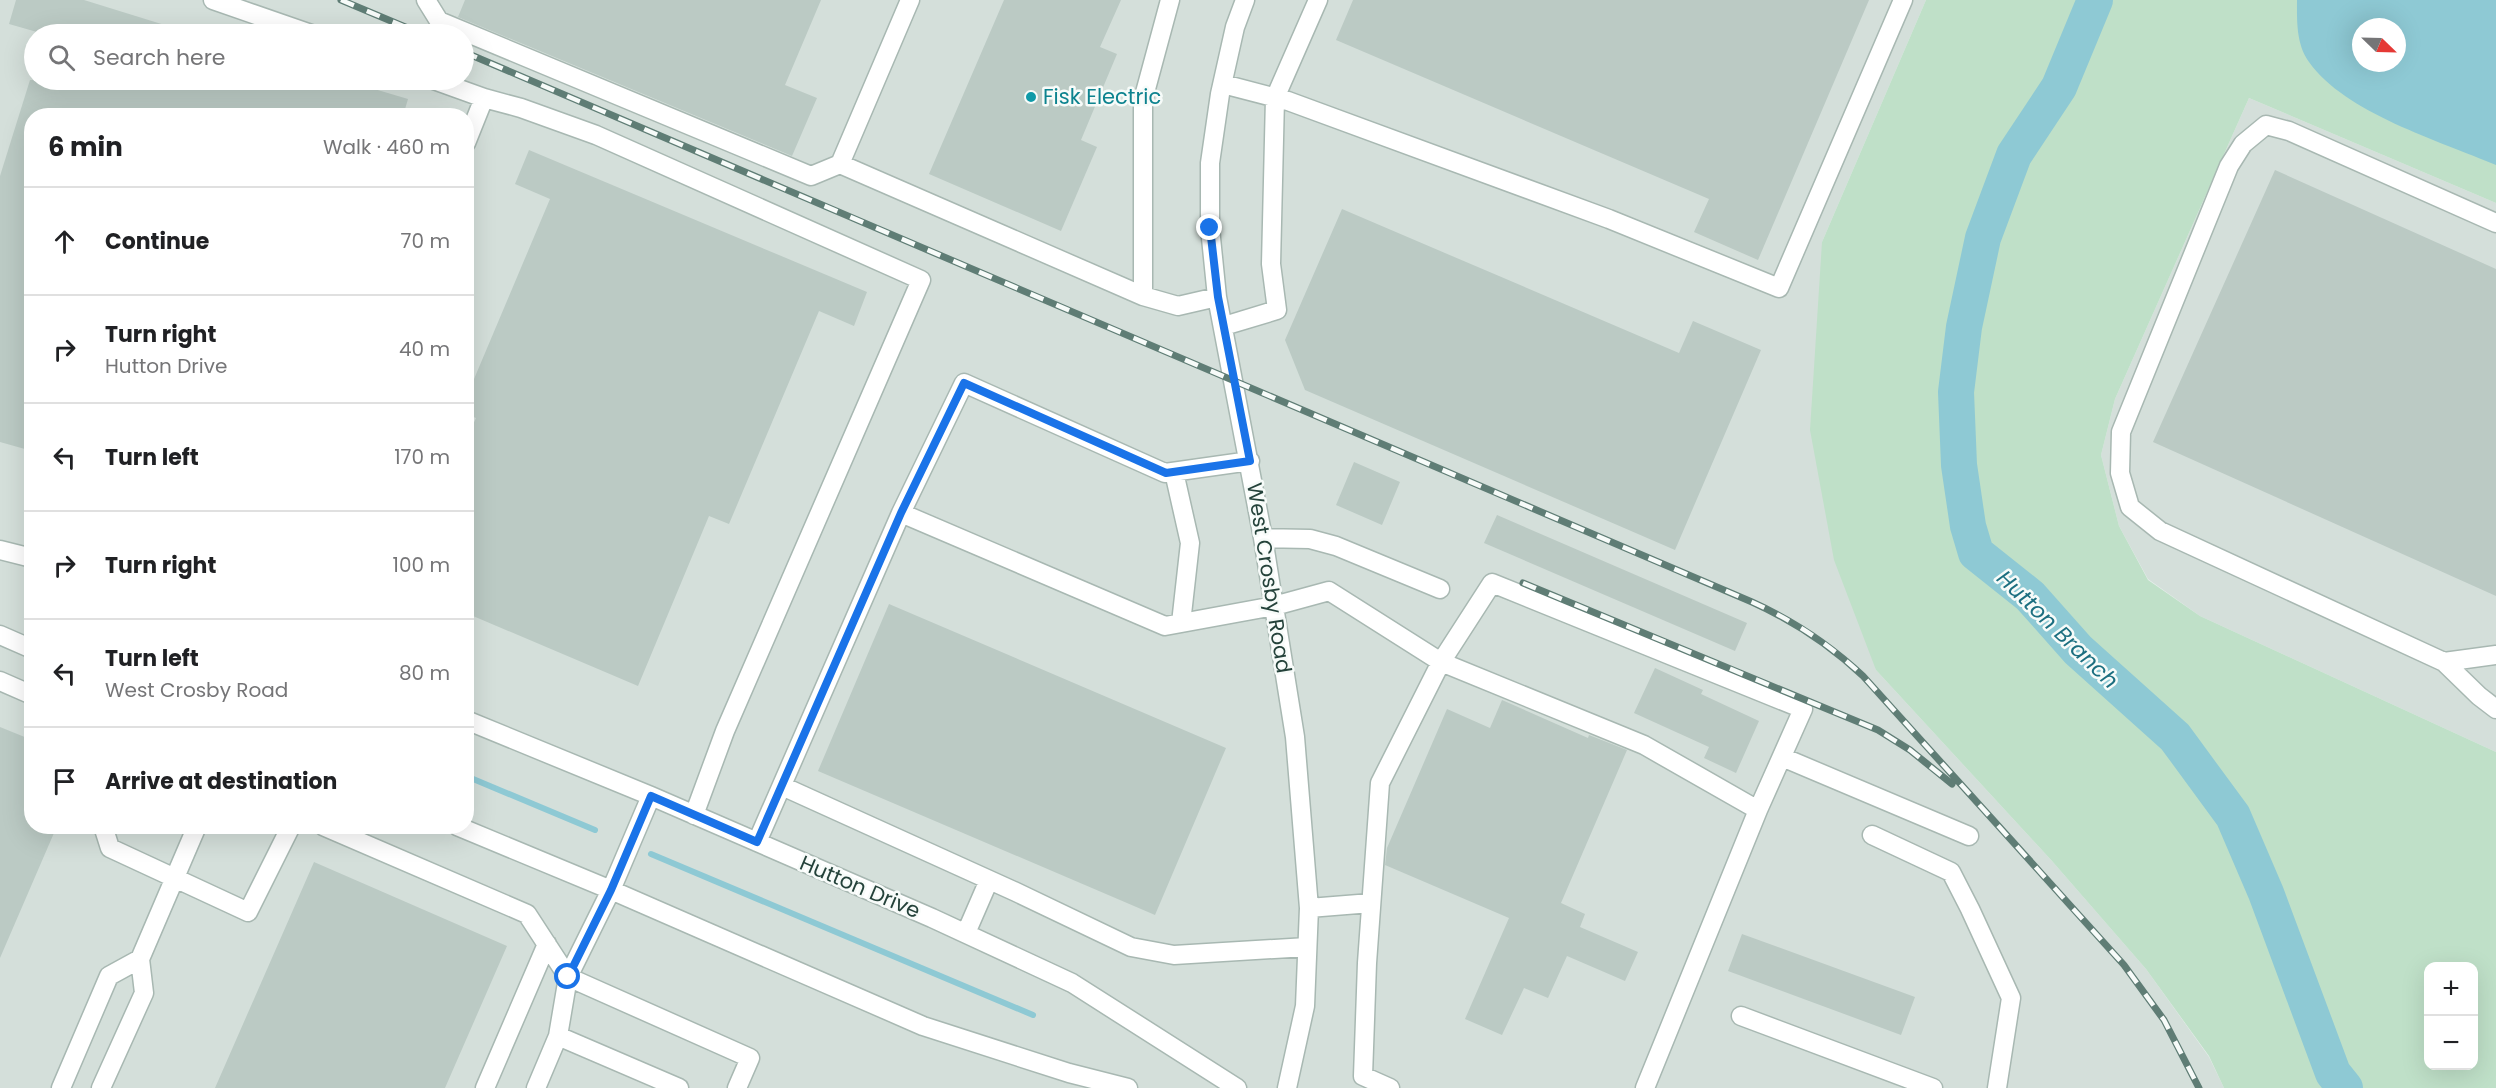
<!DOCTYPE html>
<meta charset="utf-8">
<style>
:root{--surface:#fff;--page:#f2f2f2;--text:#202124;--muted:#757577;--line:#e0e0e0}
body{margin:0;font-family:Poppins,sans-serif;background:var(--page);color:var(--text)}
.controls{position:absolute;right:18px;bottom:18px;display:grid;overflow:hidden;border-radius:12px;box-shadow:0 6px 24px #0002}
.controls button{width:54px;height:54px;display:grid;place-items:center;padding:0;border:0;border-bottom:2px solid var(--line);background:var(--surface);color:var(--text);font:30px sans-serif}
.compass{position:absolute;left:2352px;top:18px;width:54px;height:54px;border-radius:50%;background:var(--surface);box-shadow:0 6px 24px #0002;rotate:113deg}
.stop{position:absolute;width:18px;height:18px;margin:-14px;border:4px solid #1a73e8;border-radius:50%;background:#fff}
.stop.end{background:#1a73e8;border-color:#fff;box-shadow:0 2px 6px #0008}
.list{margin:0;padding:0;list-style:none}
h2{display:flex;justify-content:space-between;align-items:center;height:78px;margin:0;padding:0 24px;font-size:26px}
h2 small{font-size:20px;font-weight:400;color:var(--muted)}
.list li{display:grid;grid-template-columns:39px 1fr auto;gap:18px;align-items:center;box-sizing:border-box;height:108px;padding:0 24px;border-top:2px solid var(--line)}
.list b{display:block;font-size:22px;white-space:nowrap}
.list p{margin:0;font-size:20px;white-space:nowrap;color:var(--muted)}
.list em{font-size:20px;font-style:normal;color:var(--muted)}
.icon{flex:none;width:33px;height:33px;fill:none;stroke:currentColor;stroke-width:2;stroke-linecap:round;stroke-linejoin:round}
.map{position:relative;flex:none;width:2496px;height:1088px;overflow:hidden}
.search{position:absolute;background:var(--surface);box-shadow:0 6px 24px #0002;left:24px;top:24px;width:450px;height:66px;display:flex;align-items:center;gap:15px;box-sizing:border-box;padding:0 21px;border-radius:33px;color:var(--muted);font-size:22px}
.panel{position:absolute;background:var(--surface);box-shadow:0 6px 24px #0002;left:24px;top:108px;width:450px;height:726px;border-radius:24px}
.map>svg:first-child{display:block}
.built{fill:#d4dfda;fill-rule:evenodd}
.green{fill:#bfe0c8;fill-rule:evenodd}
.water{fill:#8ec9d4;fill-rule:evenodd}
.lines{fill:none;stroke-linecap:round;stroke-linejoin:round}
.stream{stroke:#8ec9d4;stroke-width:6}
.river{stroke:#8ec9d4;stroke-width:36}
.building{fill:#bbcac4}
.minor-casing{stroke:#a8b8b2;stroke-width:21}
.minor{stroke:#fff;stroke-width:18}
.rail-casing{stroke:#5f7d75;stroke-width:7}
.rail{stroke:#f7fbf9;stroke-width:4.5;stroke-dasharray:14;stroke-linecap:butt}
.route{stroke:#1a73e8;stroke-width:8}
.culture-dot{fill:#0f9aa8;stroke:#f7fbf9;stroke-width:2}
.labels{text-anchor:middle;stroke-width:5;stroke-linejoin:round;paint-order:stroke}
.culture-label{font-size:21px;fill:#0d838f;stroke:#f7fbf9;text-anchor:start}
.street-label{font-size:21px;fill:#24423a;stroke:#f7fbf9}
.water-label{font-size:22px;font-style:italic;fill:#1c6f80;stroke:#f7fbf9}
</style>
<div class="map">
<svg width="2496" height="1088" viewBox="0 0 2496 1088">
<rect width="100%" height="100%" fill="#e6efeb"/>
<path class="built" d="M0,0H1926L1822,242L1876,670L2052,861L2146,969L2209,1057L2224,1088H0ZM34,34H464V80H34ZM32,116H466V826H32Z
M2249,98L2496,203V752L2200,616L2148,579L2119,526L2101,455L2115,399Z"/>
<path class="green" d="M1926,0H2496V203L2249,98L2115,399L2101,455L2119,526L2148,580L2200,616L2496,752V1088H2224L2209,1056L2146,969L2052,861L1876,670L1834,560L1810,430L1822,242ZM2361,27H2397V63H2361ZM2428,966H2474V1066H2428Z"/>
<path class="water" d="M2297,0H2496V165C2440,141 2345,113 2309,62C2296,44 2297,21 2297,0ZM2361,27H2397V63H2361Z"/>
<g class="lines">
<path class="stream" d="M466,776L595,830
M651,854L1033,1015"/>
<path class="river" d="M2095,0L2059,87L2014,155L1983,238L1964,327L1956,392L1959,465L1968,526L1976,553L2030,596L2078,650L2175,737L2233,816L2266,893L2333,1073L2345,1088"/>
</g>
<path class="building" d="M16,0H84L184,31V34H44L9,24Z
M465,0H821L785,85L817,98L792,156L458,17Z
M1004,0H1121L1100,47L1117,54L1081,140L1097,147L1061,231L929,174Z
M1353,0H1869L1758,260L1694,232L1709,199L1336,40Z
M30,80H344L408,99L403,116H32V451L0,442V176Z
M529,150L867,292L854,326L819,311L729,524L709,516L638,686L466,613V440L476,418L466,414V398L550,199L515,184Z
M2275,170L2496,269V596L2153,442Z
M1342,209L1679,353L1693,321L1761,350L1675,550L1305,390L1285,340Z
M1354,462L1400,482L1382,525L1336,505Z
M1497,515L1747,623L1735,651L1484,543Z
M889,604L1226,748L1155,915L818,771Z
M1655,668L1703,690L1701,694L1759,721L1736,773L1704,758L1709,747L1634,713Z
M1502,700L1588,738L1589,735L1627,750L1561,903L1585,914L1580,927L1638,952L1625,981L1567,956L1548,998L1524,988L1502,1035L1465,1019L1509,918L1385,865L1387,848L1447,709L1490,728Z
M0,727L32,740V826H57L0,958Z
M314,862L507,946L445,1088H215Z
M1742,934L1915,997L1901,1035L1728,971Z"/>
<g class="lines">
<g class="minor-casing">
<path id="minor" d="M213,0L311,34
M426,0L439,21L811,176L840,164
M910,0L840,164L1143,296L1178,306L1217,297
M1245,0L1235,27L1220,94L1210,163V228L1217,297L1263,538L1295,737L1309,908L1305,1006L1287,1088
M434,80L484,98L466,143
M1223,84L1288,101L1609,219L1779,288L1903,0
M484,98L521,108L596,135L921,280L725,731L694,815
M2496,223L2289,131L2266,125L2243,144L2229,166L2121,432L2120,473L2130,507L2160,531L2444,662L2479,696L2496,709
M1143,296V100L1170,0
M1224,326L1277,310L1271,264L1275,98L1318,0
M1174,472L1190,543L1181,623
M901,513L964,383L1165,473L1250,461
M1263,538L1310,539L1336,546L1440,589
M0,550L32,558
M0,635L32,649
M2444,662L2496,655
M0,681L32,695
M466,720L651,796L932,918L1072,983L1237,1088
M1782,757L1969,836
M782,786L1016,892L1131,947L1174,955L1307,947
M103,826L110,848L248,912L291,826
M323,826L527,914L568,977L750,1058L737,1088
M457,826L611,890L923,1026L1069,1073L1128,1088
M1872,835L1951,872L1970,909L2011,998L1997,1088
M757,842L901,513L1165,626L1274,606L1329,591L1441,662L1492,583L1803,709L1758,810
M1309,908L1371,903
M966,933L989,880
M1741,1016L1933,1088
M558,1036L679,1088
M61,1088L109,976L140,959
M101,1088L144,993L140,959L197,826
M485,1088L547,944
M536,1088L558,1036L568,977L611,890L651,796
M1390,1088L1363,1076L1367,963L1380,783L1441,662L1644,745L1758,810L1645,1088"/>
</g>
<use href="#minor" class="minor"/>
<g class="rail-casing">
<path id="rail" d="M341,0L422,34
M464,52L1752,602C1794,621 1829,644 1863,676L2124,965L2164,1020L2199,1088
M1523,583L1878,730L1910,750L1952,784"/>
</g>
<use href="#rail" class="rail"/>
</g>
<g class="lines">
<path class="route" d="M568,977L611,890L651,796L757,842L901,513L964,383L1166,473L1250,461L1218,297L1210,228"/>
</g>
<circle class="culture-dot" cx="1031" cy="97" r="6"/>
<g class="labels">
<g class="culture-label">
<text x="1043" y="104">Fisk Electric</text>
</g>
<g class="street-label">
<text transform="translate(1269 578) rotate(81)" y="7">West Crosby Road</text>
<text transform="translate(860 887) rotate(23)" y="7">Hutton Drive</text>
</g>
<g class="water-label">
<text transform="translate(2058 629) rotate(44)" y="8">Hutton Branch</text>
</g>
</g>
</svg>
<div class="controls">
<button>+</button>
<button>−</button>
</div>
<svg class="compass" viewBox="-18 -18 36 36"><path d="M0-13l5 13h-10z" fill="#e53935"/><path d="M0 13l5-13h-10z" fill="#757577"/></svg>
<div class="stop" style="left:568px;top:977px"></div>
<div class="stop end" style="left:1210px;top:228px"></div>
<div class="search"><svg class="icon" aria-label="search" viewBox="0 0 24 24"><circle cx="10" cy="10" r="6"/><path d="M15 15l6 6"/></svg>Search here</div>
<section class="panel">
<h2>6 min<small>Walk · 460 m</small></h2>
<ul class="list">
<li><svg class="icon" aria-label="ahead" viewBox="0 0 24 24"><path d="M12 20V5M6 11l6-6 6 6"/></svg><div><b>Continue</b></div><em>70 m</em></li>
<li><svg class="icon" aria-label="right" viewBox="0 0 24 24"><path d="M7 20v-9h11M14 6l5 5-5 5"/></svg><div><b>Turn right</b><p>Hutton Drive</p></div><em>40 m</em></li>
<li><svg class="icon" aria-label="left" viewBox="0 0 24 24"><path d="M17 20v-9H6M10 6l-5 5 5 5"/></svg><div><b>Turn left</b></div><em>170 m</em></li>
<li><svg class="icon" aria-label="right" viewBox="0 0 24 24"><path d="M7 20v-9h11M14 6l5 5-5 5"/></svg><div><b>Turn right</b></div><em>100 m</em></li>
<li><svg class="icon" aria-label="left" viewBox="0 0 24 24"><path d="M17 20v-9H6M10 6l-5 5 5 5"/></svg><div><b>Turn left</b><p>West Crosby Road</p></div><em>80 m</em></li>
<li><svg class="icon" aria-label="arrive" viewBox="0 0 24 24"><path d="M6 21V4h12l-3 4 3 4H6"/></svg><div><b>Arrive at destination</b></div></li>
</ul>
</section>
</div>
